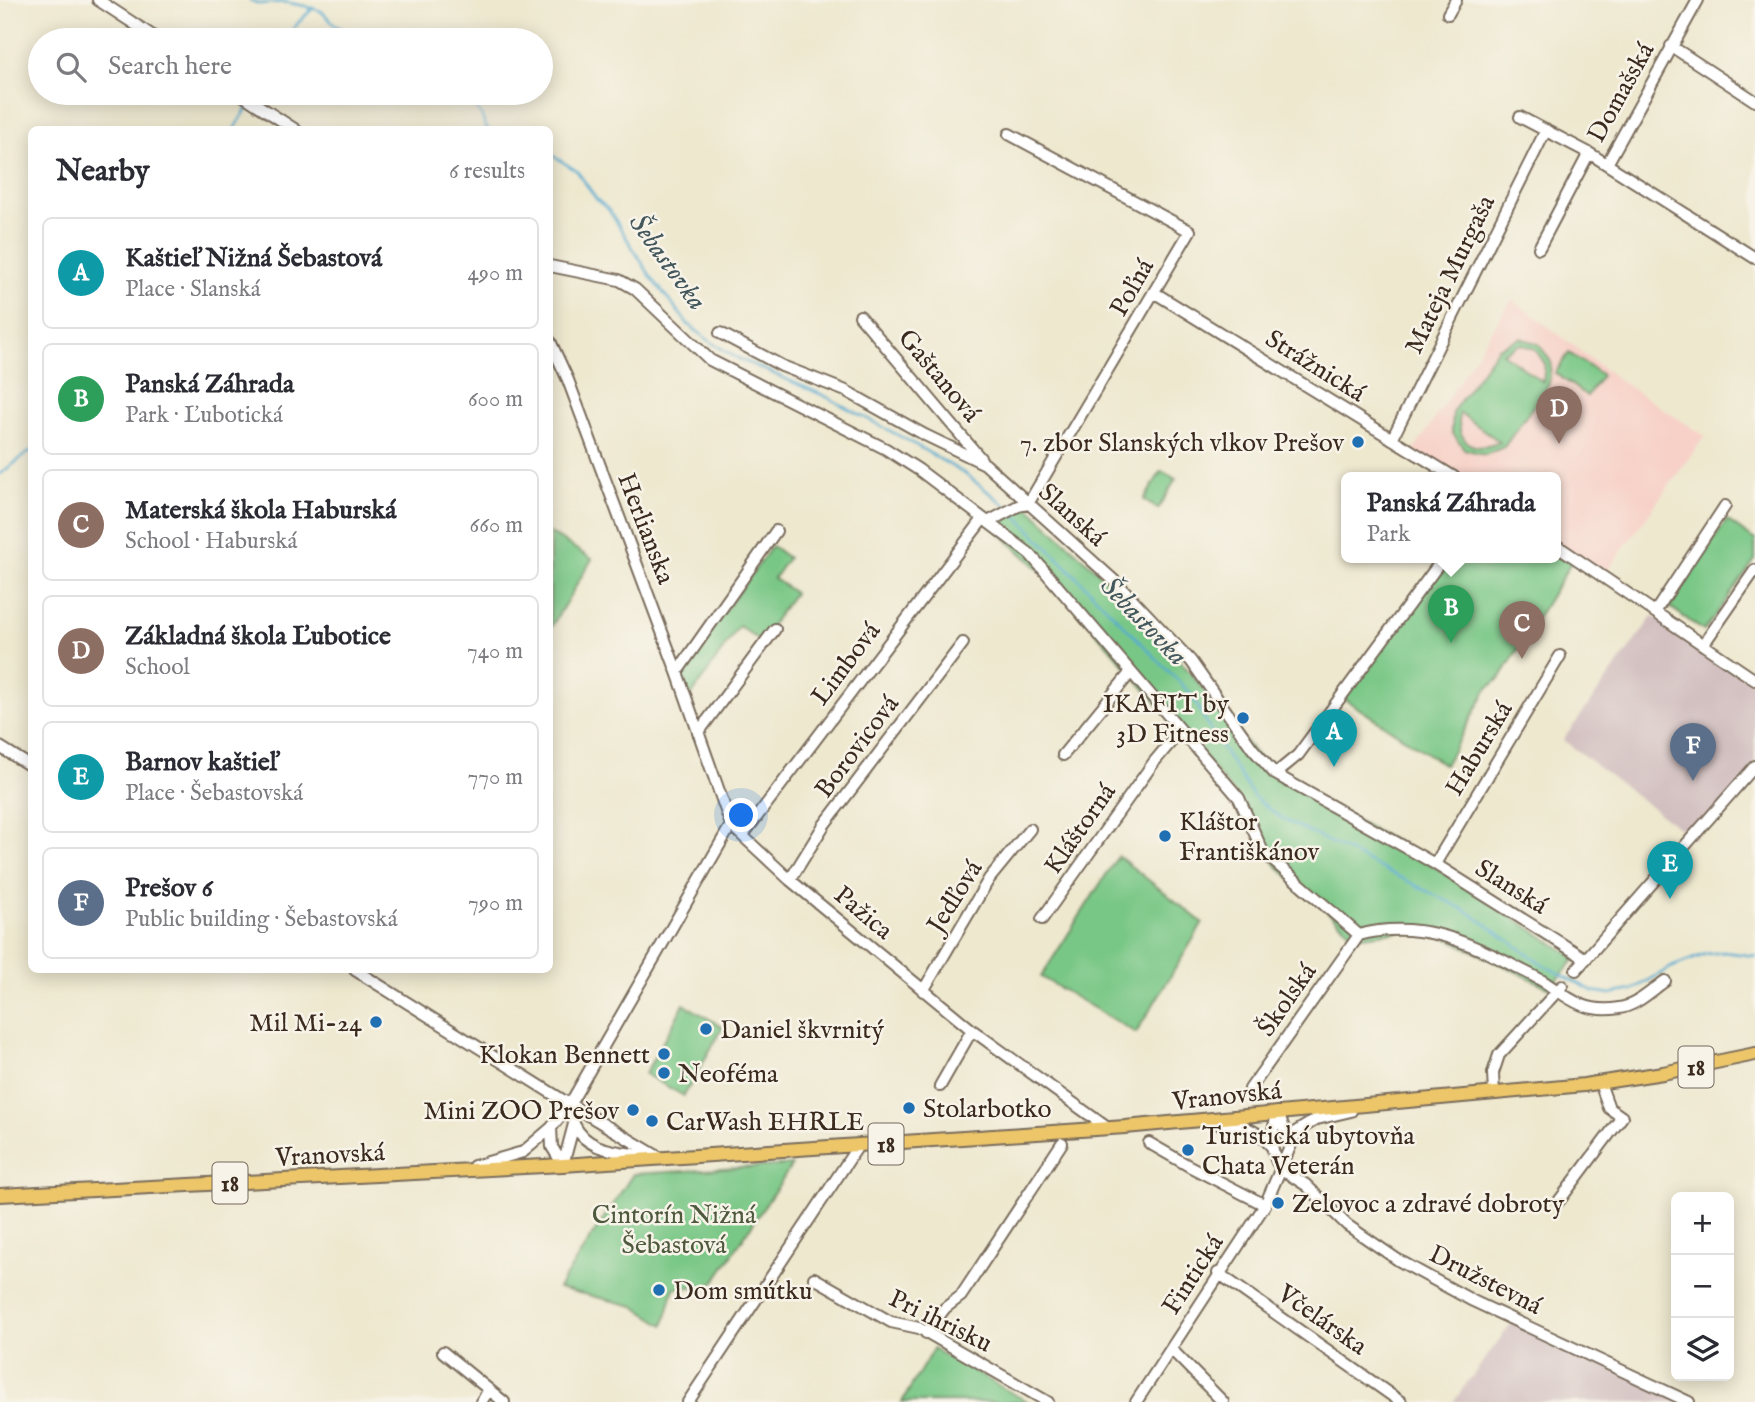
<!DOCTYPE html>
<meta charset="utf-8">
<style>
:root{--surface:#fff;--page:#f2f2f3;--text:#2b2b33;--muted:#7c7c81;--line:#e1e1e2;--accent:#b45309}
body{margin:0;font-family:"IM FELL English",serif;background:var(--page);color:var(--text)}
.controls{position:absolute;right:21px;bottom:21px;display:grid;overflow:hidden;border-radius:10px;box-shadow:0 4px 18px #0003}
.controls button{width:63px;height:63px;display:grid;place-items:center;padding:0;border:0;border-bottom:2px solid var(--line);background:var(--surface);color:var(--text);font:35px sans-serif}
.you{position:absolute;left:742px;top:816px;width:24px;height:24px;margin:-18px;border:5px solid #fff;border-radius:50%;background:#1a73e8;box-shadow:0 0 0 10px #1a73e833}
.badge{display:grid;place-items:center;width:46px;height:46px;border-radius:50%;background:var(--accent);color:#fff;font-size:23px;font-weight:700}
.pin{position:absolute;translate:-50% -58px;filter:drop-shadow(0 2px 4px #0008)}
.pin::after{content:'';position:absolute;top:37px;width:24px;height:21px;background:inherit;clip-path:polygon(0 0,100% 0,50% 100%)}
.popup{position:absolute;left:1341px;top:472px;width:220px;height:91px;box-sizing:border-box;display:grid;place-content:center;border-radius:10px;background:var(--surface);filter:drop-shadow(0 2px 5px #0005);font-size:23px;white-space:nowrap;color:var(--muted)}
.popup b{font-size:26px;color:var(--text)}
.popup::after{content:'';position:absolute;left:50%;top:100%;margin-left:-14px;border:14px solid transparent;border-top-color:var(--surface)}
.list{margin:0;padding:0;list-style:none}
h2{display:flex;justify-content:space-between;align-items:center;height:91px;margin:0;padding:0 28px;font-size:30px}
h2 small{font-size:23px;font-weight:400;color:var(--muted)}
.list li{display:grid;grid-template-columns:46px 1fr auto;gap:21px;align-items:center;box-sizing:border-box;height:112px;margin:0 14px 14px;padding:0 14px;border:2px solid var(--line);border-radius:10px}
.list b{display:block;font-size:26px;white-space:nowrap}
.list p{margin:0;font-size:23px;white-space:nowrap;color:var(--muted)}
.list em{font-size:23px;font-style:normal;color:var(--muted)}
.icon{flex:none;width:38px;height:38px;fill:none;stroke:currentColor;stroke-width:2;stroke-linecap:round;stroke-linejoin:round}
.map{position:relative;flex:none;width:1755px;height:1402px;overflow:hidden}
.search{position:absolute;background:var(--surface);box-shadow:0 4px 18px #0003;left:28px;top:28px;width:525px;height:77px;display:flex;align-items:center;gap:18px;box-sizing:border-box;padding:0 24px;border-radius:38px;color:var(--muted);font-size:26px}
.panel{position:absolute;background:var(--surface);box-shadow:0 4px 18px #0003;left:28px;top:126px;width:525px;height:847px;border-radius:10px}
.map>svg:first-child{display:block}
.built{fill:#f7d1c8}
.industrial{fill:#d2bfc0}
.green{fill:#79c786;stroke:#5a7852;stroke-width:2;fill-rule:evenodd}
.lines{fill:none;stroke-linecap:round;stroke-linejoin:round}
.stream{stroke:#53aad0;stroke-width:2.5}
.minor-casing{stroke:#7a6c5c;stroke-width:14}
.major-casing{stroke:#7a6c5c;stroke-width:16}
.minor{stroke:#fff;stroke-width:10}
.major{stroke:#ecc669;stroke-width:12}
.poi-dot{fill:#1f6fb2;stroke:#f7f3e8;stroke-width:2.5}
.labels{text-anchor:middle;stroke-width:5;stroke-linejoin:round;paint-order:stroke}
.shield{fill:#f7f3e8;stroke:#73665b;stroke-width:2}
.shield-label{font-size:24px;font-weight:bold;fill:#3b2a1e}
.street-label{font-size:26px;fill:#3b2a1e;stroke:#f7f3e8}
.poi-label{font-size:26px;fill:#3b2a1e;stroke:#f7f3e8;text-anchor:start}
.park-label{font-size:26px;fill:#4e593d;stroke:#f7f3e8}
.water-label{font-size:28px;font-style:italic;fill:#43575c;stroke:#f7f3e8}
</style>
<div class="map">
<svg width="1755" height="1402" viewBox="0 0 1755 1402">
<rect width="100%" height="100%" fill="#f7f3e8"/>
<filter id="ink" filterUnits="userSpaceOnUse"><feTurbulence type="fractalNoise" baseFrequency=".0143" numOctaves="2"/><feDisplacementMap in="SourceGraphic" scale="14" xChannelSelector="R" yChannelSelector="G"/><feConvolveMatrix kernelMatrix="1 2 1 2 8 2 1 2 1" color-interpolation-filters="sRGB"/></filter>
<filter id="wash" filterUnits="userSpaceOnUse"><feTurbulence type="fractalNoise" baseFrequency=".00686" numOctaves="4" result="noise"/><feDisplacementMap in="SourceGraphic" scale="28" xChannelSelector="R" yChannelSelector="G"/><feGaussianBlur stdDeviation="1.57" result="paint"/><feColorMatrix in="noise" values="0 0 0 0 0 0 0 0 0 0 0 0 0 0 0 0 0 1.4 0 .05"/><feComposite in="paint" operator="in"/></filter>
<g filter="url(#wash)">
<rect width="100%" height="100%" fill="#eee8cf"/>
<path class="built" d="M1512,299L1617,379L1705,436L1602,578L1556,546V477H1454L1413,452Z"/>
<path class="industrial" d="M1653,616L1755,684V770L1693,839L1563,740Z
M1514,1320L1696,1402H1453Z"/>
<path class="green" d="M1520,338L1539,344L1551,362L1549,384L1504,447L1485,455L1464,449L1452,432L1453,411L1498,348ZM1520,344L1535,349L1545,364L1543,382L1502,353ZM1459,414L1460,413L1500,442C1473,454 1457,443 1459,414Z
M1569,353L1602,375L1587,396L1555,373Z
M1161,471L1176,479L1158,509L1144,500Z
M1025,504L1139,610L1272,774L1396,842L1576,958L1550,988L1442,936L1409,930L1356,937L1276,865L1238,798L1056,585L989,523Z
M1727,520L1755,540V560L1704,631L1670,607Z
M550,533L592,559L550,629Z
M772,546L788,558L774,578L794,593L760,641L739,626L685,705L675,680Z
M1556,546L1574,558L1501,677L1487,689L1445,765L1340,696L1444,557H1556Z
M1118,856L1203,923L1136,1033L1041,977Z
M684,1004L723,1027L684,1096L645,1074Z
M792,1165L714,1282L708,1286L674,1288L664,1325L634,1306L558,1288L633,1174Z
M933,1349L1028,1402H902Z"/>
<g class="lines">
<path class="stream" d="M250,0L259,4L284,2L305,6L321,11L336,26L367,40
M286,40L298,23L313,8
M426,93C443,105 458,87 474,106C481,113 483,117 485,126L489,130
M234,130L250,103
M550,154L577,171L597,200L609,210L651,277L688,324L712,343L737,358L825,396L907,440L965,474L1009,508
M0,474L32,450
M1014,513L1191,694L1211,731L1254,797L1281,818L1467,911L1545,966L1593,991L1610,994L1632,990L1672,967L1706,954L1724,952L1755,956"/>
</g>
</g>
<g filter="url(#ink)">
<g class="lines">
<g class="minor-casing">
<path id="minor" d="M98,0L159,40
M1448,14L1456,0
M1671,46L1755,101
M239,93L296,130
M1520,117L1589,153L1755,258
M1607,164L1698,0
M1539,248L1589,153
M550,266L619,280L635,289L710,360L886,449L919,470L1030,554L1239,798L1263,852L1359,935C1415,920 1463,939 1512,965C1523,971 1535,976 1546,983C1569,999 1587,1014 1619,1008C1636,1006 1651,991 1665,981
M1155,293L1454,477
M860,316L981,459
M720,333L782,366L846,391L925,435L985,464L1119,585L1191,661L1252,748L1275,774L1435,864L1586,959
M550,341L568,380L677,672L731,825L570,1104L551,1128L552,1147L563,1165
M1392,439L1546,130
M988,522L1018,506L1028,504L1190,231L1009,134
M1556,545L1755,680
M1655,612L1725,506
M1703,645L1755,570
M677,672L776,531
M698,733L775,629
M0,747L32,767
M1063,755L1131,672
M1275,774L1298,755L1444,557
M731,825L790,880L972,1030L1109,1129
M743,835L983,519
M1435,864L1560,656
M790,880L824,825L963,643
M1042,919L1154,762L1180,731
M355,970L561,1099L662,1159
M1576,970L1755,766
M923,991L989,879L1030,829
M940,1086L972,1030
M1250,1089L1359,935
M1494,1094L1493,1073L1499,1055L1562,986
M1278,1112C1271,1133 1268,1149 1281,1169
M1278,1112L1290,1145
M1213,1123C1237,1124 1256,1127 1271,1146
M574,1124C587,1152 618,1151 646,1156
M1149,1143L1189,1166L1265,1205
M563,1165L574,1124L570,1104
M474,1166L523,1152L551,1128
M1281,1169L1306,1185L1347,1225L1398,1260L1473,1301L1689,1402
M1559,1201L1622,1117L1609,1108L1600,1083
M1218,1273L1401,1402
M814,1278L891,1322L919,1328L1048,1402
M926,1333L945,1308L961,1296L1062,1143
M1171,1349L1223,1402
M443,1352L504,1402
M481,1402L489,1390
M688,1402L858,1146
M1136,1402L1265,1205L1297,1131L1317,1119L1351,1111"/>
</g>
<g class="major-casing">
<path id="major" d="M0,1195L563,1165L1125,1127L1584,1085L1663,1073L1755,1054"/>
</g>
<use href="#minor" class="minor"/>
<use href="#major" class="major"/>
</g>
</g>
<g class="poi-dot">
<circle cx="1358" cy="442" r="7"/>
<circle cx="1243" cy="718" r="7"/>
<circle cx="1165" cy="836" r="7"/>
<circle cx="376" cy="1022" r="7"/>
<circle cx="706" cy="1029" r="7"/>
<circle cx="664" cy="1054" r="7"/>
<circle cx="664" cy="1073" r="7"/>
<circle cx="909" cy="1108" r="7"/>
<circle cx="633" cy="1110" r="7"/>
<circle cx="652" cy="1121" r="7"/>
<circle cx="1188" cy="1150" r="7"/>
<circle cx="1278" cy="1203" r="7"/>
<circle cx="659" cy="1290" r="7"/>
</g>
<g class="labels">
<g class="shield">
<rect x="1678.5" y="1046.5" width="35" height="41" rx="5"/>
<rect x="868.5" y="1123.5" width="35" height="41" rx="5"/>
<rect x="212.5" y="1162.5" width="35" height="41" rx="5"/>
</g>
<g class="shield-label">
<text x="1696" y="1075">18</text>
<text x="886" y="1152">18</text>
<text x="230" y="1191">18</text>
</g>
<g class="street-label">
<text transform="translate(1620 92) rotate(-61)" y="9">Domašská</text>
<text transform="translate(1449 274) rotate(-64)" y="9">Mateja Murgaša</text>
<text transform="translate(1131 287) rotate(-60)" y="9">Poľná</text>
<text transform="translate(1316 365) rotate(32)" y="9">Strážnická</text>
<text transform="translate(940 375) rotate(50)" y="9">Gaštanová</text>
<text transform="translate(1073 514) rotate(42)" y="9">Slanská</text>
<text transform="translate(647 528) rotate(69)" y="9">Herlianska</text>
<text transform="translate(845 663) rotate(-53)" y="9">Limbová</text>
<text transform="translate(856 746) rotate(-53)" y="9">Borovicová</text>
<text transform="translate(1478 748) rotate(-59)" y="9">Haburská</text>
<text transform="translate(1079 828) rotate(-55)" y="9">Kláštorná</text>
<text transform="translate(1512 886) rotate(32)" y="9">Slanská</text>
<text transform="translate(954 896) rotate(-58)" y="9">Jedľová</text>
<text transform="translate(864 912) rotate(40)" y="9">Pažica</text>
<text transform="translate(1286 999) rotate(-55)" y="9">Školská</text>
<text transform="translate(1227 1095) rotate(-6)" y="9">Vranovská</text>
<text transform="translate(330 1154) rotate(-3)" y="9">Vranovská</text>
<text transform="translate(1192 1274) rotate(-57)" y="9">Fintická</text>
<text transform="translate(1486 1279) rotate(27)" y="9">Družstevná</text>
<text transform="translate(1323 1319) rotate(35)" y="9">Včelárska</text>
<text transform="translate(941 1320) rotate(26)" y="9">Pri ihrisku</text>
</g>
<g class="poi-label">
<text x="1344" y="451" text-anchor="end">7. zbor Slanských vlkov Prešov</text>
<text x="1229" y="712" text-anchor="end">IKAFIT by<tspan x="1229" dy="30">3D Fitness</tspan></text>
<text x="1179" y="830">Kláštor<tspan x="1179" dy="30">Františkánov</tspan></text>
<text x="362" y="1031" text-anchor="end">Mil Mi-24</text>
<text x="720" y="1038">Daniel škvrnitý</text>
<text x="650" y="1063" text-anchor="end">Klokan Bennett</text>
<text x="678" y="1082">Neoféma</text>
<text x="923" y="1117">Stolarbotko</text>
<text x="619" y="1119" text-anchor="end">Mini ZOO Prešov</text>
<text x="666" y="1130">CarWash EHRLE</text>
<text x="1202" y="1144">Turistická ubytovňa<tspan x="1202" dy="30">Chata Veterán</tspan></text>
<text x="1292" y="1212">Zelovoc a zdravé dobroty</text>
<text x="673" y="1299">Dom smútku</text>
</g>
<g class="park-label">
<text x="674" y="1223">Cintorín Nižná<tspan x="674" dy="30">Šebastová</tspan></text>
</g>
<g class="water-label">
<text transform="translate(669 261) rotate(54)" y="10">Šebastovka</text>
<text transform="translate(1145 620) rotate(46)" y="10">Šebastovka</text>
</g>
</g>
</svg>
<div class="controls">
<button>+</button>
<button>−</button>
<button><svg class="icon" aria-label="layers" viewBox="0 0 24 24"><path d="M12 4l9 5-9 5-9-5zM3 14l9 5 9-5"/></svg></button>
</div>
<div class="you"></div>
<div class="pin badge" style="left:1334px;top:767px;background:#0f9aa8">A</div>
<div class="pin badge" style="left:1451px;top:643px;background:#2e9e5b">B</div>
<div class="popup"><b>Panská Záhrada</b>Park</div>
<div class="pin badge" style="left:1522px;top:659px;background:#8d6e63">C</div>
<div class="pin badge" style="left:1559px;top:444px;background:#8d6e63">D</div>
<div class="pin badge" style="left:1670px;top:899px;background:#0f9aa8">E</div>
<div class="pin badge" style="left:1693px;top:781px;background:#5c6f8a">F</div>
<div class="search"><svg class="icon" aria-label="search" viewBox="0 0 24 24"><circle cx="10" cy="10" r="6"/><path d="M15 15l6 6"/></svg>Search here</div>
<section class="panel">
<h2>Nearby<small>6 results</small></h2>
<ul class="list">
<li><span class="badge" style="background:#0f9aa8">A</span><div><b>Kaštieľ Nižná Šebastová</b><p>Place · Slanská</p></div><em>490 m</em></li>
<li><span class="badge" style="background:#2e9e5b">B</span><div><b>Panská Záhrada</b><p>Park · Ľubotická</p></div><em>600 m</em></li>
<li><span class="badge" style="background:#8d6e63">C</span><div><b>Materská škola Haburská</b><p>School · Haburská</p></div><em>660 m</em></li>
<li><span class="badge" style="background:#8d6e63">D</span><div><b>Základná škola Ľubotice</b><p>School</p></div><em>740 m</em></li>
<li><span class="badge" style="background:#0f9aa8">E</span><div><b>Barnov kaštieľ</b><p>Place · Šebastovská</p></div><em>770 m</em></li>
<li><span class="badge" style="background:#5c6f8a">F</span><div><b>Prešov 6</b><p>Public building · Šebastovská</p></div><em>790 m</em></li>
</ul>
</section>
</div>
